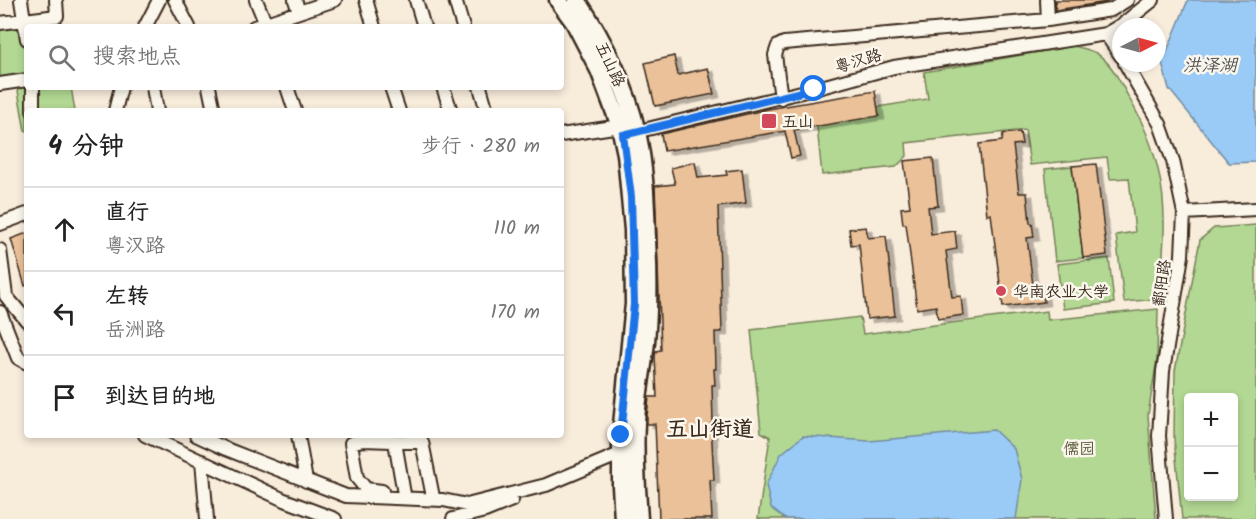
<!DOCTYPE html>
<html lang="zh">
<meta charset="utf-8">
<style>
:root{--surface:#fff;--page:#f2f2f2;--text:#222;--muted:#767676;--line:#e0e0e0}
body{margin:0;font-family:Kalam,"LXGW WenKai TC",sans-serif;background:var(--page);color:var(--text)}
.controls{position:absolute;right:18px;bottom:18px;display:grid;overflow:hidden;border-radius:6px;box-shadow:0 3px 9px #0003}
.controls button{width:54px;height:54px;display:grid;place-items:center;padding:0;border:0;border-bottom:2px solid var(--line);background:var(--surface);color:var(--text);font:30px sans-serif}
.compass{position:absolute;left:1112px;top:18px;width:54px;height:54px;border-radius:50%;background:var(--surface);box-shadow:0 3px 9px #0003;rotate:84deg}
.stop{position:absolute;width:18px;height:18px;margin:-14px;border:4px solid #1a73e8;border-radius:50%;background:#fff}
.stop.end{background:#1a73e8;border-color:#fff;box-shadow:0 2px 6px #0008}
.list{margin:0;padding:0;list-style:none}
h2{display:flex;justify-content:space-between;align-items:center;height:78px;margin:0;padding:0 24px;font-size:26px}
h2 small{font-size:20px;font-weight:400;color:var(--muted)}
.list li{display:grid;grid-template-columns:39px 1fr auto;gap:18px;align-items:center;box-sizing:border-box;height:84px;padding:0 24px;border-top:2px solid var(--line)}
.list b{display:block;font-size:22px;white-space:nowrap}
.list p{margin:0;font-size:20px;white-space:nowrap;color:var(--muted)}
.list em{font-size:20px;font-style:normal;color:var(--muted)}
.icon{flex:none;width:33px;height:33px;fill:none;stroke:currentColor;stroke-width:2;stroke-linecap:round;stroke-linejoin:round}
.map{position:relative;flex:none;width:1256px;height:519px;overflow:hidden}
.search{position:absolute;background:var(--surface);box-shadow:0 3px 9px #0003;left:24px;top:24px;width:540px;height:66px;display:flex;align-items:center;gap:15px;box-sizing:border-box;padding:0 21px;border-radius:6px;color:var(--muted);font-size:22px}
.panel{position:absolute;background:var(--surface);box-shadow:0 3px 9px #0003;left:24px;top:108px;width:540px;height:330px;border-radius:6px}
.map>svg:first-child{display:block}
.green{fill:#b2d893;stroke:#768158;stroke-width:1.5;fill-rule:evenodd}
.water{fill:#99cbf6;stroke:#738ba0;stroke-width:1.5}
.building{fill:#eac199;stroke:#3b2a1e;stroke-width:1.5;filter:url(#shadow)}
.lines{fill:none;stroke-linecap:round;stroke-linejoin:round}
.minor-casing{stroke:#3b2a1e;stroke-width:16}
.major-casing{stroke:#3b2a1e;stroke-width:21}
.minor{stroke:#fbf7ec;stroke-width:12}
.major{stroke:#fbf7ec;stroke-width:16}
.route{stroke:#1a73e8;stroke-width:8}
.poi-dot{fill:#d1495b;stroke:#fbf7ec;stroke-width:2}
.labels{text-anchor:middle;stroke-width:5;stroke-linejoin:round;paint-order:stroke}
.street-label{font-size:16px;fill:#3b2a1e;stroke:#fbf7ec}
.poi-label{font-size:16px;fill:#3b2a1e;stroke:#fbf7ec;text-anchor:start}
.park-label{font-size:16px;fill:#59563b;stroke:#fbf7ec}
.water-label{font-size:18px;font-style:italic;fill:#525254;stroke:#fbf7ec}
.district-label{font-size:22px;font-weight:bold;fill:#3b2a1e;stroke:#fbf7ec}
</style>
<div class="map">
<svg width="1256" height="519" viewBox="0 0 1256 519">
<defs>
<filter id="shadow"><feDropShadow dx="5.5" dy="3.5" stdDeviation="0" flood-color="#0004"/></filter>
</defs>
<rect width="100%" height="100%" fill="#f8ecdb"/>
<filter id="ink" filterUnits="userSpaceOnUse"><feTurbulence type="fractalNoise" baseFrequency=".0167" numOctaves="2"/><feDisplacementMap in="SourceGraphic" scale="12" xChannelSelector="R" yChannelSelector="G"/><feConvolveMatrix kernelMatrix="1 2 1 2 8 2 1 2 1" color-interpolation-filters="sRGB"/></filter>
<g filter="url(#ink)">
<path class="green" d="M21,18L35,27H27V87H71L75,111H27V131H25L17,85L0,88V20Z
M1074,46C1081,48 1090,50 1096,53C1112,63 1120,82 1129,98C1169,167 1169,222 1158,299L1124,302L1116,235L1135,232L1129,178L1110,179L1107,157L1030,165L1025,130L906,143L907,156L896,167L822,175L816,117L928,99L924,72Z
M1072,166L1083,258L1055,261L1045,169Z
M1256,225V519H1182L1174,438L1175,371L1200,240L1214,228ZM1188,398H1234V496H1188Z
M1109,258L1114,303L1063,309L1057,264Z
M1158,309L1157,359L1148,415L1156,519H758L770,437L761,432L751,330L860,317L863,334L1047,311L1048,320Z"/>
<path class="water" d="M1188,0H1256V162L1229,163L1169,89L1162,63Z
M994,430L1014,449L1022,479L1016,519H785L771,508L766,485L781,454L803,436L869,441Z"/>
<path class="building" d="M1055,0H1107V2L1056,10Z
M674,56L678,75L708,68L714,94L655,106L645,63Z
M875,91L879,116L794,130L800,156L791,158L785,131L664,151L661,134L768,109Z
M1020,132L1022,144L1013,145L1019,193H1027L1030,223H1032L1034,237L1027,238L1033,285L1042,284L1044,302L1003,307L991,214L987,215L979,144L1002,141L1003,134Z
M933,158L938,206L928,207L931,234L955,231L957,249L946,251L952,297L961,296L963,315L938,319L936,306L917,309L906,224H903L901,208L910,207L904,161Z
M695,162L698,178L727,175L726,171L742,169L746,203L718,207L722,332H715L716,369H714L715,385H712L713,423H711L714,480H710L712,519H659L655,424H647V416L649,397H657L655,356L656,351L661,350L655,186L675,184L671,168Z
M1096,164L1107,255L1083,258L1072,166Z
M866,227L868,238L886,236L895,316L867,319L859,244L851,245L849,229Z
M27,233V285L25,286L11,239Z"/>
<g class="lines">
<g class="minor-casing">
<path id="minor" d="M21,0L27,39
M175,0L189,27
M256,0L267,27
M295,0L299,12
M366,0L374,27
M416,0L424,27
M455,0L463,27
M1048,20L1111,10L1127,0
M0,23L57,16L56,0
M145,27L159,0
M254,27L335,0
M1106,34L1121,56
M1125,63L1160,124L1173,161L1184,213L1182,256L1163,371L1159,436L1166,519
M0,84L27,80
M33,87V111
M153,87L157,111
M209,87L214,111
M287,87L295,111
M391,87L399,111
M443,87L451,111
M480,87L487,111
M781,98L775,55L778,46L784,43L1048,20L1047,0
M115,111L121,87
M631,133L814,89L894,67L1106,34L1123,24L1153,0
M561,135L620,126
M1184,213L1256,209
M0,224L27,214
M0,250L6,296L27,321
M0,312L18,358L27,363
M145,435L282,499L335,519
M196,435L226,449L346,496L443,500L467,505L546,485L620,454
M298,435L306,481
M395,442L404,494
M202,461L207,519
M382,491L366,489L357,478L351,443L362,440L422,442L433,497
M453,519L485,511L512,500"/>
</g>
<g class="major-casing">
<path id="major" d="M558,0L574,22L599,70L620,126L626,154L633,230L634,304L621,435V486L623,519
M577,0C603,39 626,86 637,132C645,168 646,205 647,241C649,275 649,309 646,342C643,369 637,396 636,423C634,455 637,487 639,519"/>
</g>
<use href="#minor" class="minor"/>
<use href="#major" class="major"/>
</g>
</g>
<g class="lines" filter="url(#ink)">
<path class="route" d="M621,435L634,304L631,197L623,135L814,89"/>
</g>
<g class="poi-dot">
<rect x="761" y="113" width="16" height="16" rx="3"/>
<circle cx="1001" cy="291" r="6"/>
</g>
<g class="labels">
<g class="street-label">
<text transform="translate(858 60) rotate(-16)" y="6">粤汉路</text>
<text transform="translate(611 64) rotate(65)" y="6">五山路</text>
<text transform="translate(1161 283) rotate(-82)" y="6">鄱阳路</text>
</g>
<g class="poi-label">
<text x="782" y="127">五山</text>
<text x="1013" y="297">华南农业大学</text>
</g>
<g class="park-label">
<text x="1079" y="454">儒园</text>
</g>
<g class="water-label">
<text x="1210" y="71">洪泽湖</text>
</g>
<g class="district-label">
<text x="710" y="436">五山街道</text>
</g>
</g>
</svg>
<div class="controls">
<button>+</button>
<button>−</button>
</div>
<svg class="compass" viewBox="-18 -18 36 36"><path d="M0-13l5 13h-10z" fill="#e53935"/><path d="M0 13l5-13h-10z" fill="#767676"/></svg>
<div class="stop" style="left:814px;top:89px"></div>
<div class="stop end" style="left:621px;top:435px"></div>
<div class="search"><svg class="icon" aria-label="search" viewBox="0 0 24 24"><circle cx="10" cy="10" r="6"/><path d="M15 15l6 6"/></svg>搜索地点</div>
<section class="panel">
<h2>4 分钟<small>步行 · 280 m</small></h2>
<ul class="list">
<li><svg class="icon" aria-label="ahead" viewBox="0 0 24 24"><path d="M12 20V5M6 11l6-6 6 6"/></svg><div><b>直行</b><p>粤汉路</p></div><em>110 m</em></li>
<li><svg class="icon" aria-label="left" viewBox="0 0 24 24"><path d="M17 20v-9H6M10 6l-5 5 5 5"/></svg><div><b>左转</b><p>岳洲路</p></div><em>170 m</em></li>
<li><svg class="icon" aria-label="arrive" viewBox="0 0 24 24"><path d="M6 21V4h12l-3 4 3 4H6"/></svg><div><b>到达目的地</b></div></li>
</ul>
</section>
</div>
